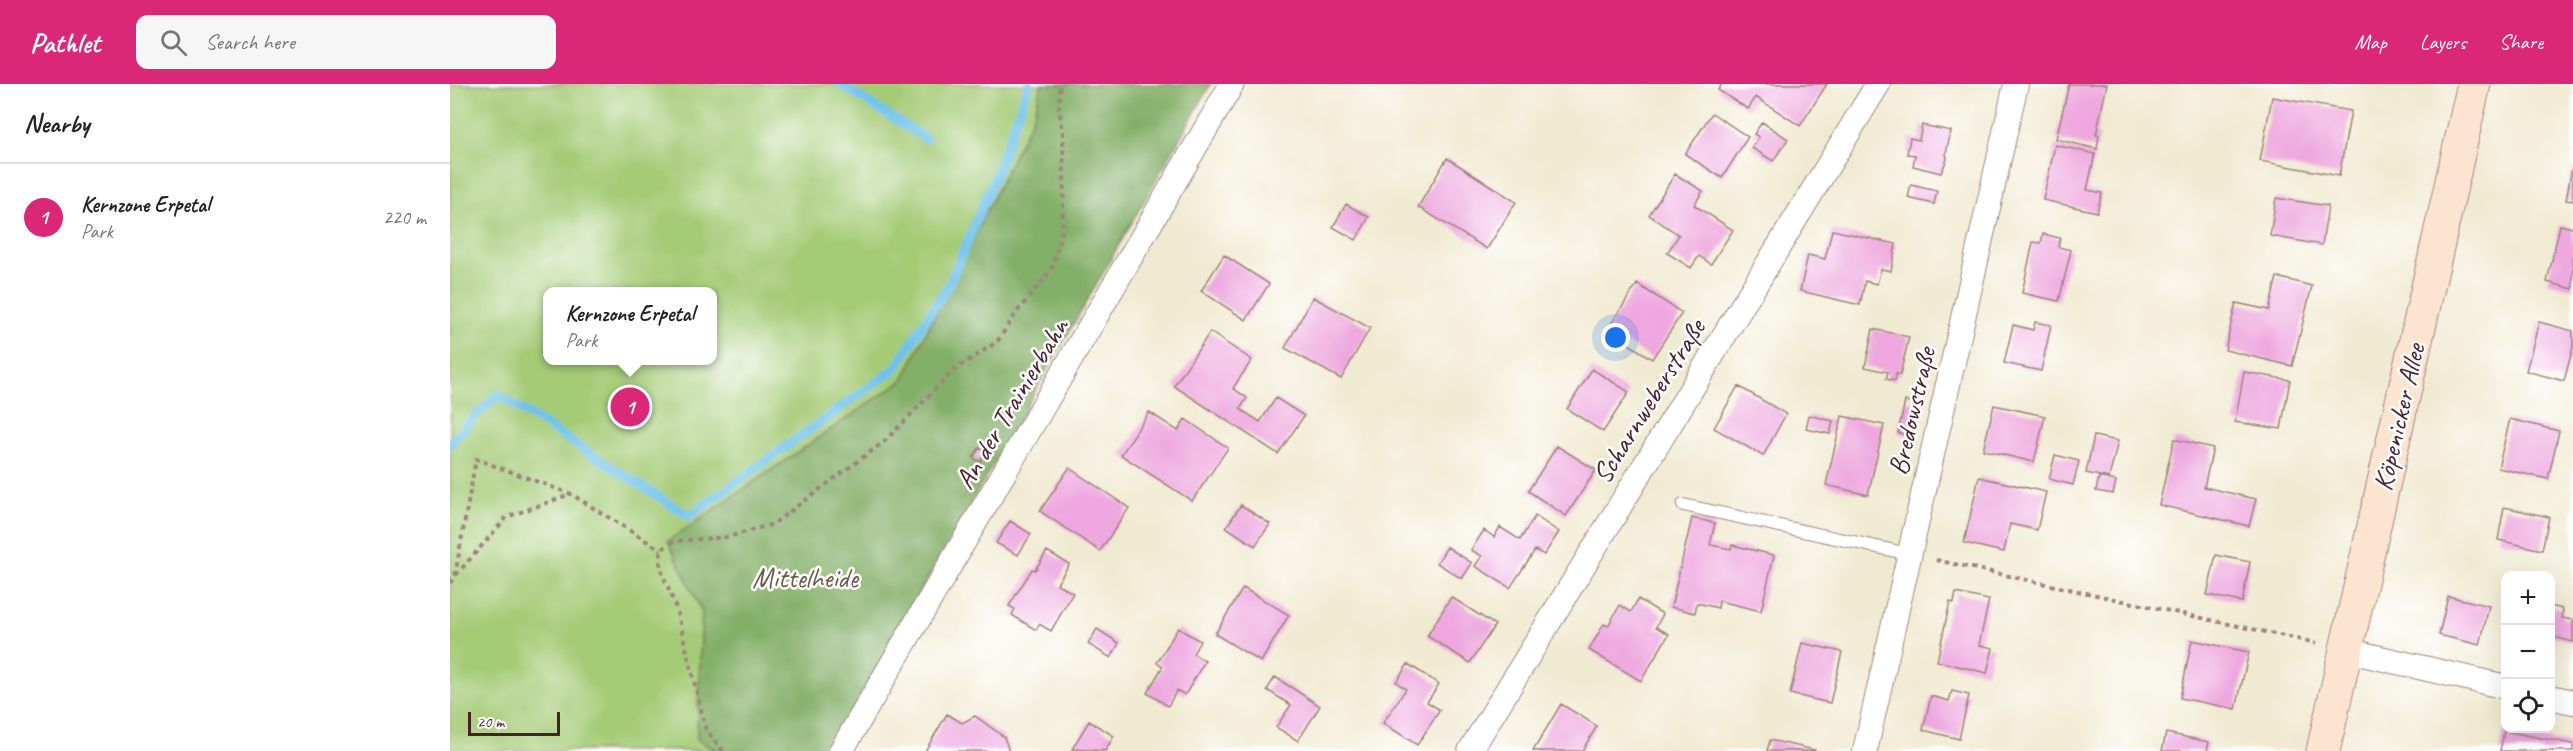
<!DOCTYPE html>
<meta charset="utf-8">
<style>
:root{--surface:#fff;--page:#f6f6f6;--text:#222;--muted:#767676;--line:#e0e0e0;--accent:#db2777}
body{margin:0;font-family:Caveat,sans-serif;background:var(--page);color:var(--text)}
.controls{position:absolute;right:18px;bottom:18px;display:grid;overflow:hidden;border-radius:12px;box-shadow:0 6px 24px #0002}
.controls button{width:54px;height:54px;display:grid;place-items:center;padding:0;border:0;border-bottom:2px solid var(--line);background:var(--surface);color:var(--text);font:30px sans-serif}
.scale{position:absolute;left:18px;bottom:15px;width:92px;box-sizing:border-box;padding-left:6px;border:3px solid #4a1f2b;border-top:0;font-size:16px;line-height:21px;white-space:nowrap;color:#4a1f2b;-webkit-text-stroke:4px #fff;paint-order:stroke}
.you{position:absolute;left:1166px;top:254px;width:21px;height:21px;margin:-15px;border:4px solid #fff;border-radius:50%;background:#1a73e8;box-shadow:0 0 0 9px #1a73e833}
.badge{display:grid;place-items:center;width:39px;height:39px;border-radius:50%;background:var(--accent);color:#fff;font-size:20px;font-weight:700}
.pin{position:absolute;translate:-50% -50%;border:3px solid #fff;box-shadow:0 2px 6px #0006}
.popup{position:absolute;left:93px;top:203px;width:174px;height:78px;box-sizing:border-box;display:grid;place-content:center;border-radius:12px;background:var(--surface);filter:drop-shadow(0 2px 4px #0005);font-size:20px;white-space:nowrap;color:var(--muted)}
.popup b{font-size:22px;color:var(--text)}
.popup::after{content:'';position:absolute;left:50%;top:100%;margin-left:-12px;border:12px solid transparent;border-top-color:var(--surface)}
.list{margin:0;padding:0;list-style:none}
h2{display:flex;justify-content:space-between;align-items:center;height:78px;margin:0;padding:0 24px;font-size:26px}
h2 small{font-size:20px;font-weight:400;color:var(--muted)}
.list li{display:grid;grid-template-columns:39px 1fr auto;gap:18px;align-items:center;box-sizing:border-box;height:108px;padding:0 24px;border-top:2px solid var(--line)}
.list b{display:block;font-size:22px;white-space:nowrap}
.list p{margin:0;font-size:20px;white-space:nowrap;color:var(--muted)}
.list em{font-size:20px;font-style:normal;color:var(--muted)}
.icon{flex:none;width:33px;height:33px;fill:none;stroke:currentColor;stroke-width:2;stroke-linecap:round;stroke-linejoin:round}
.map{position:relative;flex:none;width:2123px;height:667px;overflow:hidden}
header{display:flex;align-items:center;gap:36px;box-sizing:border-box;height:84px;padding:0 30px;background:var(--accent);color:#fff}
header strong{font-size:28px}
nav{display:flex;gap:33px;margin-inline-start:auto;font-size:21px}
.search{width:420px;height:54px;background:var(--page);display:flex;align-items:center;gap:15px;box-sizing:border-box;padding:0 21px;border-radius:12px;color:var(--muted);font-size:22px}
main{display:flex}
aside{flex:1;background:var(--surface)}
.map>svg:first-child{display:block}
.green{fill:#a4cb76;stroke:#777550;stroke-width:1.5;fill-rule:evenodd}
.forest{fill:#83af67;stroke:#666749;stroke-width:1.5}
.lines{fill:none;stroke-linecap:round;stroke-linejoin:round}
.stream{stroke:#70c2ec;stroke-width:9}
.building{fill:#eea8df}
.lane-casing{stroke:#9e847e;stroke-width:14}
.street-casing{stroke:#9e847e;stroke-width:26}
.secondary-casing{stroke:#9e847e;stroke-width:35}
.path{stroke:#9e847e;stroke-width:4;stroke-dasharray:4.5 4.5;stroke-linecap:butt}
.lane{stroke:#fff;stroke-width:12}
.street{stroke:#fff;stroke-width:24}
.secondary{stroke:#fde4d1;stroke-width:33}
.labels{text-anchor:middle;stroke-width:5;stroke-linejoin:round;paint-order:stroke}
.street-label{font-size:28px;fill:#4a1f2b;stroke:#fff}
.park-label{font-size:28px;fill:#6a5b45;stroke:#fff}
</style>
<header>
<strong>Pathlet</strong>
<div class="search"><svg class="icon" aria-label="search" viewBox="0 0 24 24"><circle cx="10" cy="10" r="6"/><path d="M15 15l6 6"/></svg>Search here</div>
<nav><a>Map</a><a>Layers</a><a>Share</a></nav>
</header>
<main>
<aside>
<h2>Nearby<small></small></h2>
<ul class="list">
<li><span class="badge">1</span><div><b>Kernzone Erpetal</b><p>Park</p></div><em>220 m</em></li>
</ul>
</aside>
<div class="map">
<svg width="2123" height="667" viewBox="0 0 2123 667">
<rect width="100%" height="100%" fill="#fff"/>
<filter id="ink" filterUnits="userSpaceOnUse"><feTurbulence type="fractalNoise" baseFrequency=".0167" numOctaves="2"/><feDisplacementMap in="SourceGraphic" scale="12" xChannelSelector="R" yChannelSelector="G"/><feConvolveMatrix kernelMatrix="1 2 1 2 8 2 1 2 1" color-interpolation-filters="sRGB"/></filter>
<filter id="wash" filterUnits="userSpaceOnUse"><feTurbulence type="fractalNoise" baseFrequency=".008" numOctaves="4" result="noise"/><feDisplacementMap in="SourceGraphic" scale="24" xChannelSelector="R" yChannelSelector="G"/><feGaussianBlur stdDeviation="1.35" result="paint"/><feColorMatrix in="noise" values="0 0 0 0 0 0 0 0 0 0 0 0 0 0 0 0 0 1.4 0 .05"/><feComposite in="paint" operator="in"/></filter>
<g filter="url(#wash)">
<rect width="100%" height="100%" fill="#f1ead2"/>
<path class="green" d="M0,0H592L583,33L453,296L218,457L252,528L247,652L251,658L267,667H0ZM98,208H262V276H98Z"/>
<path class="forest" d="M592,0H761L379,667H267L247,655L252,528L218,457L453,296L583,33Z"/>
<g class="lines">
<path class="stream" d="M389,0L476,55
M0,361L23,334L48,311L239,432L445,285L500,198L544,95L579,0"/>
</g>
<g id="blocks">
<path class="building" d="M1272,0H1377L1350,42L1306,13L1298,25L1268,6Z
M1619,0H1657L1646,51H1649L1647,65L1606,55Z
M1822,13L1901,27L1889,92L1810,77Z
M1262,29L1298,53L1272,94L1235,70Z
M1312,38L1338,55L1323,77L1302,64L1309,53L1304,50Z
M1472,41L1501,47L1496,69L1497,75L1491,89L1463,82L1465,71L1457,70L1460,54L1469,56Z
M1605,61L1645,70L1637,106L1652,109L1647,128L1593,116Z
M997,74L1066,118L1037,165L968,123Z
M2122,83H2123V117L2116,116Z
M1225,90L1253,107L1244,121L1283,146L1261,180L1249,172L1241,184L1217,169L1229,151L1199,131Z
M1461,101L1487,107L1484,120L1458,114Z
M1826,114L1878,122L1872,161L1820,152Z
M896,120L919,133L906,156L883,143Z
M2110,141L2123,144V205L2097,198Z
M1382,146L1446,160L1441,187L1431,185L1427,200L1415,197L1410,221L1350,207L1358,171L1375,175Z
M1593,150L1610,154L1608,163L1621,166L1609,217L1572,209L1583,158L1591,159Z
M774,171L819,200L796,236L751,207Z
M1827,193L1862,202L1842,282L1775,266L1786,219L1819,226Z
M1187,200L1232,229L1202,275L1157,246Z
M863,213L920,244L891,295L835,264Z
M1585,238L1601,241L1591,287L1554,279L1563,241L1583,246Z
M2089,238L2123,247V263L2114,297L2076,287Z
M1423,245L1459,253L1450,291L1446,290L1445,297L1436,295L1438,288L1415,283Z
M760,248L802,276L783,304L797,314L790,325L810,338L826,314L854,332L828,370L724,302Z
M1142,285L1179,308L1153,348L1117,325Z
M1794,288L1840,296L1831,345L1785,338Z
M1288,302L1336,330L1313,372L1264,344Z
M1455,317L1470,320L1462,352L1448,349Z
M1544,321L1595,332L1584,378L1533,366Z
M699,328L728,347L735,335L778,364L742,417L671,371Z
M1359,331L1383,337L1380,350L1356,345Z
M1392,332L1434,341L1418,411L1376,401Z
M2060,335L2109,347L2098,395L2048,384Z
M1644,352L1668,357L1659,394L1636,389Z
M1724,355L1763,364L1754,403L1806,415L1799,442L1709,421Z
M1107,362L1146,386L1116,432L1078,407Z
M529,364L536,368L530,378L523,374Z
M1605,371L1629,377L1623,401L1599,395Z
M619,384L679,424L650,467L590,427Z
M1529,393L1596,408L1587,446L1560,440L1554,468L1514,459Z
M1649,393L1666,397L1663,410L1646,407Z
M791,421L820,440L805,462L776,443Z
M2054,423L2099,433L2092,466L2048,456Z
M1085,432L1109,448L1094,471L1085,466L1060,504L1025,482L1032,472L1021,466L1034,446L1044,453L1050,443L1070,456Z
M1242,434L1265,439L1260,461L1281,465L1282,461L1324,471L1311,527L1269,517L1268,524L1247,519L1245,529L1221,523Z
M560,437L581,450L568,471L546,459Z
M997,463L1022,479L1012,495L987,479Z
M597,467L619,480L607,500L623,509L601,547L589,540L586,546L562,531L565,525L559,522L582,485L585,486Z
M1766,471L1800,478L1792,518L1757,511Z
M793,504L839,531L811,578L765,550Z
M1506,509L1539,516L1529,561L1543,564L1537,589L1487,577L1500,518L1504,519Z
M1998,512L2039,522L2030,561L1989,551Z
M1001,513L1045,541L1020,579L977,552Z
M1188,515L1213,530L1206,543L1219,550L1191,597L1139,566L1154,540L1158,542L1170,521L1181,528Z
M2100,522L2113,525L2112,534L2123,536V558L2100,552Z
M728,544L750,557L743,570L755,577L735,611L727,606L718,622L697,609L713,582L707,579Z
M647,545L669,559L661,574L638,560Z
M1742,556L1799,568L1786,625L1730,614Z
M1352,559L1392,568L1380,619L1340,610Z
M958,580L989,600L977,618L990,626L967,661L933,639L956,605L946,598Z
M825,593L870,622L848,657L826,643L841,621L817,606Z
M1502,607L1519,611L1509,655L1473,646L1481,612L1499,617Z
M1111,620L1147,642L1132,667H1083Z
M497,630L512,639L525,632L554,653L559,667H475Z
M639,637L664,652L655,667L622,665Z
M2054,647L2123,660V667H2050Z
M1716,649L1759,658L1757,667H1712Z
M1320,656L1365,666V667H1317Z"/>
</g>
</g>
<g filter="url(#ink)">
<use href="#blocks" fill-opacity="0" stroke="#9e847e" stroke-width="1.5"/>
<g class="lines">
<g class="lane-casing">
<path id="lane" d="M1233,421L1459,470"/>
</g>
<g class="street-casing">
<path id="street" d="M1895,566L2056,603
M2100,613L2123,618
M391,667L782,0
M1020,667L1428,0
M1415,667L1566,0"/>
</g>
<g class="secondary-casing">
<path id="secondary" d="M1873,667L2024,0"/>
</g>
<path class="path" d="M1486,476L1866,559
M6,491L57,433L121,410
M0,499L5,491L26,375L121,410L211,466
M273,667L256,646L227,527L210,483L211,466L224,457L278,453L323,440L435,357L504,286L547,258L566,229L601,186L612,147L614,99L613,48L609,24L610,0"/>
<use href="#lane" class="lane"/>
<use href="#street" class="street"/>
<use href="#secondary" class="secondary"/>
</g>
</g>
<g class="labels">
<g class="street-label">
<text transform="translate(1198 317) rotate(-58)" y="10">Scharnweberstraße</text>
<text transform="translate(561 319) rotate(-59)" y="10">An der Trainierbahn</text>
<text transform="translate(1461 327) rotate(-77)" y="10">Bredowstraße</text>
<text transform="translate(1948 333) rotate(-77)" y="10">Köpenicker Allee</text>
</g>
<g class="park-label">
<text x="355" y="503">Mittelheide</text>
</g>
</g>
</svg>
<div class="controls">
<button>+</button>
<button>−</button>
<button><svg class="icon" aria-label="locate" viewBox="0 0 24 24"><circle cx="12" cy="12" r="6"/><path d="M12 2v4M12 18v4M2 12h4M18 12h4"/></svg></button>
</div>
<div class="scale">20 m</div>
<div class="you"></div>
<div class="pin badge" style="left:180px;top:323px">1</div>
<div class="popup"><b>Kernzone Erpetal</b>Park</div>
</div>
</main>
